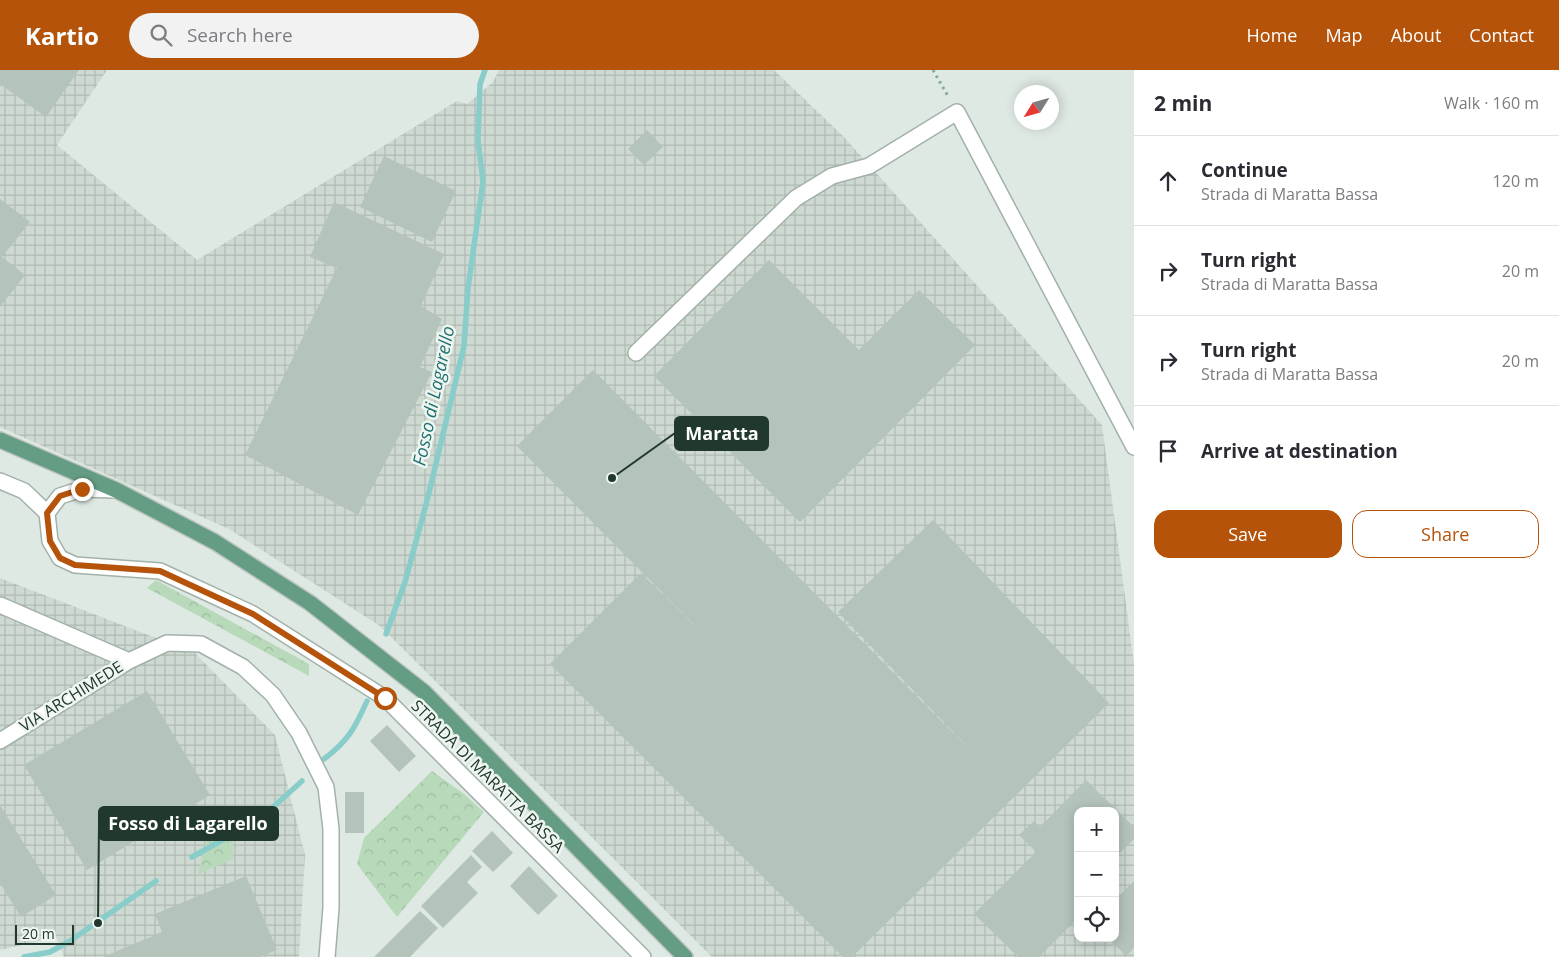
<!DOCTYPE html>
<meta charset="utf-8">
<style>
:root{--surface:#fff;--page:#f2f2f3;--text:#2b2b33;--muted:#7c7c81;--line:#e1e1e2;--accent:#b45309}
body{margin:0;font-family:"Open Sans",sans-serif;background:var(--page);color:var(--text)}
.controls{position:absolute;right:15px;bottom:15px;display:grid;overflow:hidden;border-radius:10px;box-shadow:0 2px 12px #0003}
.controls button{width:45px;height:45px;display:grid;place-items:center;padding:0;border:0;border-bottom:1px solid var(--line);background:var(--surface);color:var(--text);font:25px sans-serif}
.compass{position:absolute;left:1014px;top:15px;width:45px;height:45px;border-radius:50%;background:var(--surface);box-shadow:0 2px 12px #0003;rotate:233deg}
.scale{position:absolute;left:15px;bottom:12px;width:59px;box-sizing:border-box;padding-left:5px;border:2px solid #21392d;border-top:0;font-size:14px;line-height:18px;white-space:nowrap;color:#21392d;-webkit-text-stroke:4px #eff6f1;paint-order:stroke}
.stop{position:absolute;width:15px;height:15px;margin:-11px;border:4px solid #b45309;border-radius:50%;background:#fff}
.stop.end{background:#b45309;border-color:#fff;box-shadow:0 1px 5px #0008}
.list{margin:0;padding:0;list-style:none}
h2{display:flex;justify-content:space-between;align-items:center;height:65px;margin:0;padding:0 20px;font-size:21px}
h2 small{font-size:16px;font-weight:400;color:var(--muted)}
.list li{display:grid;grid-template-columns:32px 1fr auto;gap:15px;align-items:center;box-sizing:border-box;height:90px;padding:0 20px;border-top:1px solid var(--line)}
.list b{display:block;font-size:19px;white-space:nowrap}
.list p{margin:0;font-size:16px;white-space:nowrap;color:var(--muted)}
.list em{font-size:16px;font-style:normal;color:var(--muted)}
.actions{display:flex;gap:10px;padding:15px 20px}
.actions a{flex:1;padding:11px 0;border:1px solid var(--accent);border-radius:15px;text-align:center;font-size:18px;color:var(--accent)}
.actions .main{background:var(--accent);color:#fff}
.icon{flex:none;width:28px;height:28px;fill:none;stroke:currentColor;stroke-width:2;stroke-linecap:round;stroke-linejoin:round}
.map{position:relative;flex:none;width:1134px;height:887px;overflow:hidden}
header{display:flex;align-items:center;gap:30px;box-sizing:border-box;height:70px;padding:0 25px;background:var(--accent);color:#fff}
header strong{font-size:24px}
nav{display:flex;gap:28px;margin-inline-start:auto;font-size:18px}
.search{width:350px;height:45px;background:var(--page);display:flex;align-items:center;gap:12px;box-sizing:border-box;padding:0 18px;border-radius:28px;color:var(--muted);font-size:19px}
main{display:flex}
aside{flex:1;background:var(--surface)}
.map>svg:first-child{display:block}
.industrial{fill:url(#industrial-grid);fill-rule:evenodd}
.forest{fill:url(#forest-crowns)}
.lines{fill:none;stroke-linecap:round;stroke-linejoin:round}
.stream{stroke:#88cdca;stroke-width:5.5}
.building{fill:#b4c4bb}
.minor-casing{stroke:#a2b1a9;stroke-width:18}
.major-casing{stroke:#bcc4c0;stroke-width:18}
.path{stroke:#80ac96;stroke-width:3;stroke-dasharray:2.5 4;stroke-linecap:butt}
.minor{stroke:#fff;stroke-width:15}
.major{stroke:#659d84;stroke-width:15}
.route{stroke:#b45309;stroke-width:6}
.labels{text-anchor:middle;stroke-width:5;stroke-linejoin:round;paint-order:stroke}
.street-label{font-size:16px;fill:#21392d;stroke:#eff6f1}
.water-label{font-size:18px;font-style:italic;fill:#1e716f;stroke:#eff6f1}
.leader{fill:none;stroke:#21392d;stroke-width:2}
.callout-dot{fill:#21392d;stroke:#eff6f1;stroke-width:2}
.callout{fill:#21392d;stroke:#21392d;stroke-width:2}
.callout-label{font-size:18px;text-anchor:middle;font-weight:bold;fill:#fff}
</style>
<header>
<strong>Kartio</strong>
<div class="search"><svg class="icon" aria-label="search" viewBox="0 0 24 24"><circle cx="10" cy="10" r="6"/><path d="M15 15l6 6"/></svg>Search here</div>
<nav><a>Home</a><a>Map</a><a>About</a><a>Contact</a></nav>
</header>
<main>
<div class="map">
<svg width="1134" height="887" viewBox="0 0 1134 887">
<defs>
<pattern id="industrial-grid" width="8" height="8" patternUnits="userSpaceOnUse" patternTransform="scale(1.25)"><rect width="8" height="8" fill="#cdd9d1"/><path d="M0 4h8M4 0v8" fill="none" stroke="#b0bbb4"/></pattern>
<pattern id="forest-crowns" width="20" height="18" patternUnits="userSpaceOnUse" patternTransform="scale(1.25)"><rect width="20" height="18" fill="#b8dabb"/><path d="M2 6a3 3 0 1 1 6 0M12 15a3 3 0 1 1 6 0" fill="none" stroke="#9ebca1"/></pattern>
</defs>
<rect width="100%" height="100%" fill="#dfe9e3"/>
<path class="industrial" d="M0,0H107L57,75L197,190L457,31L467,34L493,12L499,0H774L844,67L1102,355L1134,594V887H712L380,556L229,459L0,357ZM1078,741H1115V868H1078Z
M0,508L195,583L275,665L305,785L299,887H64L56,867L0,880Z"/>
<path class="forest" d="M156,510L309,594V606L147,518Z
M432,701L464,724L484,742L397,847L357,794L364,768Z
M233,762V789L198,804L206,771Z"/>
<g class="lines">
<path class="stream" d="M386,564L405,512L428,427L464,276L468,218L483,112L478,70L480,14L485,0
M324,689C348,671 355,658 367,631
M192,787L260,749L302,711
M24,887L50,882L70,871L156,811"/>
</g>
<path class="building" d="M0,0H79L46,47L0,14Z
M647,60L663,77L644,95L628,79Z
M384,86L456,121L432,172L360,137Z
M0,129L30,152L2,187L25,205L0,237Z
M334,132L444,184L421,236L442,249L420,297L432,302L358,445L245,385L337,198L310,187Z
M769,190L859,280L919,220L975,275L800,452L654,306Z
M593,300L980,690L838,542L933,450L1109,633L852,887H843L550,594L641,503L709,570L517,376Z
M147,621L210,725L87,800L24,695Z
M387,655L416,686L399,702L370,671Z
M1086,710L1134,757V769L1115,788V741H1078V848L1039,887H1018L974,844L1036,782L1019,765L1034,751L1040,757Z
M345,722H364V763H345Z
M0,735L56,825L21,847L0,813Z
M492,761L513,783L493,802L472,781Z
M471,785L482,797L467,812L478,823L443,858L421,836Z
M529,796L558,826L538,845L510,816Z
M246,806L277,880L260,887H103L162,862L155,844Z
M1134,811V878L1126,886L1108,868H1115V830Z
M420,841L438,858L410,887H374Z"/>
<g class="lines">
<g class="minor-casing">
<path id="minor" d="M636,283L796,128L832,106L869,96L957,42L1134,377
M0,411L24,421L47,443L50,471L60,488L75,495L160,501L253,544L385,628L643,887
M47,443L60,426L82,419L114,420
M0,535L129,591L0,671
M129,591L167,573L201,574L243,597L273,625L299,663L326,717L331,759V838L327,887"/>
</g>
<g class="major-casing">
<path id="major" d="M0,370L116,420L215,472L310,533L424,622L685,887"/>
</g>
<path class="path" d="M933,0L949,28"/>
<use href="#minor" class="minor"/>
<use href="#major" class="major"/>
</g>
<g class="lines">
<path class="route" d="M82,419L60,426L47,443L50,471L60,488L75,495L160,501L253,544L385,628"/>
</g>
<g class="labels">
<g class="street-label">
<text transform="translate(71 626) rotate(-32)" y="6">VIA ARCHIMEDE</text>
<text transform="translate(488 706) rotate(45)" y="6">STRADA DI MARATTA BASSA</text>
</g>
<g class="water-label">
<text transform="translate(434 326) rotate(-78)" y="6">Fosso di Lagarello</text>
</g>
</g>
<path class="leader" d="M612 408L675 363M98 853L99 754"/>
<g class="callout-dot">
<circle cx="612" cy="408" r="5"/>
<circle cx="98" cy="853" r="5"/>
</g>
<g class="callout">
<rect x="675" y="347" width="93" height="33" rx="5"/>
<rect x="99" y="737" width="179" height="33" rx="5"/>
</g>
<g class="callout-label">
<text x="722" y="370">Maratta</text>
<text x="188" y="760">Fosso di Lagarello</text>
</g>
</svg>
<div class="controls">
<button>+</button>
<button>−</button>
<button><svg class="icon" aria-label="locate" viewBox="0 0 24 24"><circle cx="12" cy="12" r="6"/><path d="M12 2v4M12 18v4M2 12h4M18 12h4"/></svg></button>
</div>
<svg class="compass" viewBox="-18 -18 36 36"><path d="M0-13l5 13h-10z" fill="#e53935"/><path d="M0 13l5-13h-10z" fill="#7c7c81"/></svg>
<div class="scale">20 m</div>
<div class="stop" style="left:385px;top:628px"></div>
<div class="stop end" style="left:82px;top:419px"></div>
</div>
<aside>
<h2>2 min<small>Walk · 160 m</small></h2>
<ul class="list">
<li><svg class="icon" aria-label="ahead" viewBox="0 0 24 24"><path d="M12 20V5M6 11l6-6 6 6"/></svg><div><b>Continue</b><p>Strada di Maratta Bassa</p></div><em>120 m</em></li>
<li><svg class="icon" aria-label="right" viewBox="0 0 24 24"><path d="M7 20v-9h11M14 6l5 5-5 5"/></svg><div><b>Turn right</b><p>Strada di Maratta Bassa</p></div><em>20 m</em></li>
<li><svg class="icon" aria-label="right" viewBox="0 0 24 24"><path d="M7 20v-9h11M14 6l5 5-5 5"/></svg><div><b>Turn right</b><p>Strada di Maratta Bassa</p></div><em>20 m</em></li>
<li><svg class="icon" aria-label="arrive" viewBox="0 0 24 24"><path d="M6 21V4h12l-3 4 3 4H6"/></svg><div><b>Arrive at destination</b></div></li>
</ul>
<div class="actions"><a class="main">Save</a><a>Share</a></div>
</aside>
</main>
